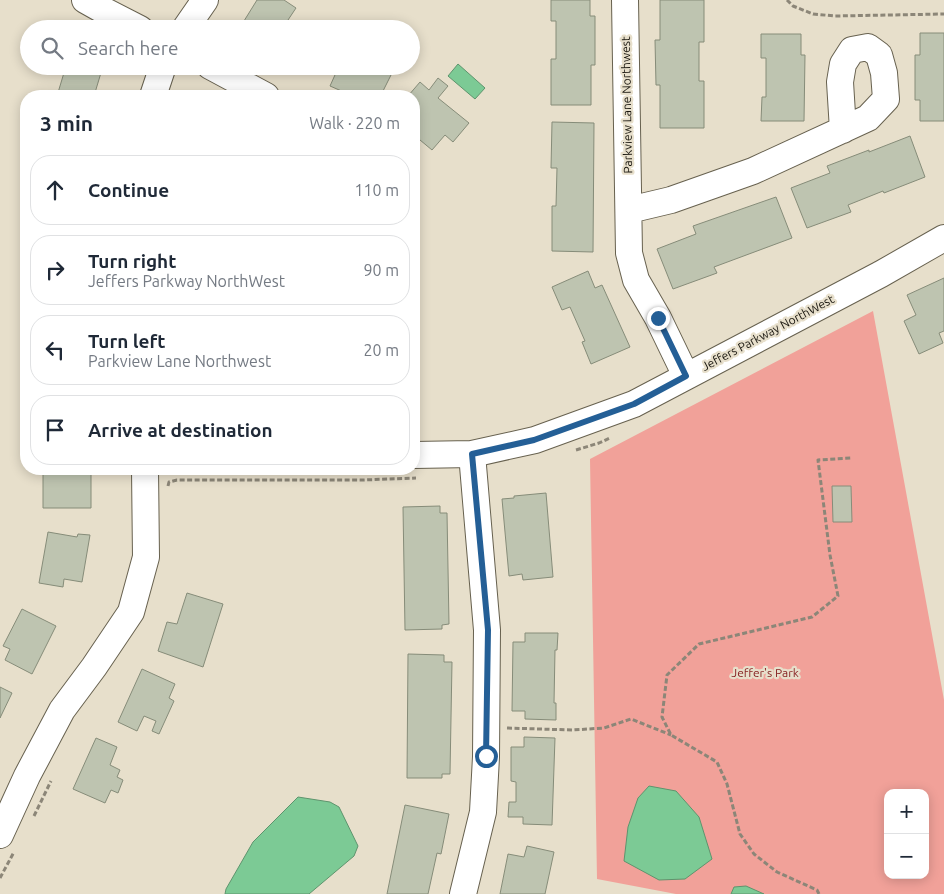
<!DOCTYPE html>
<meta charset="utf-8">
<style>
:root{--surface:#fff;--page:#f2f2f3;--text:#1f2937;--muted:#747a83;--line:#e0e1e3}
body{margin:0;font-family:Ubuntu,sans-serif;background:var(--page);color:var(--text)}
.controls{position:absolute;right:15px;bottom:15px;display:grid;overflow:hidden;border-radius:10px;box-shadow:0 2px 12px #0003}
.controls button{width:45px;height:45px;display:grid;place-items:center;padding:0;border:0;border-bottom:1px solid var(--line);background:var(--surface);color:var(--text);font:25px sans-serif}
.stop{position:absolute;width:15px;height:15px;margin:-11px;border:4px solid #245f96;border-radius:50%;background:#fff}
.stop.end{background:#245f96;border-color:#fff;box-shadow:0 1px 5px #0008}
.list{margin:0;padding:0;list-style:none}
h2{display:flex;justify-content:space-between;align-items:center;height:65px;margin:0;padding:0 20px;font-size:21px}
h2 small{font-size:16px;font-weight:400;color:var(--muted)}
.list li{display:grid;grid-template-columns:32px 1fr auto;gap:15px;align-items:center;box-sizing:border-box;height:70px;margin:0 10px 10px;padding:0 10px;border:1px solid var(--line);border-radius:20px}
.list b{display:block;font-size:19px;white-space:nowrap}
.list p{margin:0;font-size:16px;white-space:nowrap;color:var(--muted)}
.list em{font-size:16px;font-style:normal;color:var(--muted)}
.icon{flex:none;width:28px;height:28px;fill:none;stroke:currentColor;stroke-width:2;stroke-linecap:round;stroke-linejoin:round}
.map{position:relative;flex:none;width:944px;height:894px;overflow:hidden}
.search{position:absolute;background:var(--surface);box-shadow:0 2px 12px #0003;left:20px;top:20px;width:400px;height:55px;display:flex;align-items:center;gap:12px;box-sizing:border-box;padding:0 18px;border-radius:28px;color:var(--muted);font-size:19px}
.panel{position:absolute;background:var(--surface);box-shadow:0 2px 12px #0003;left:20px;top:90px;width:400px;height:385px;border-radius:20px}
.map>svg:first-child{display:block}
.green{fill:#f1a199;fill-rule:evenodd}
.water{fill:#7cca95;stroke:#5e946d}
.building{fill:#bec4b0;stroke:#868c79}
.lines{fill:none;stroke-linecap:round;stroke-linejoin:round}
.minor-casing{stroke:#67614f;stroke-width:28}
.path{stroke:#8c8678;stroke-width:3;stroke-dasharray:5 2.5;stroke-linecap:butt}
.minor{stroke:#fff;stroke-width:26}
.route{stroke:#245f96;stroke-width:6}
.labels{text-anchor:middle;stroke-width:4.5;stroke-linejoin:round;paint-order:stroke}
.street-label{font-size:12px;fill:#19160f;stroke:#e7dfcb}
.park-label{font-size:12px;fill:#851e1f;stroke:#e7dfcb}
</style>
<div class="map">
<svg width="944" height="894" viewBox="0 0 944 894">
<rect width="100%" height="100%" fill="#e7dfcb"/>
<path class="green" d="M873,311L944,700V894H676L597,879L590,459ZM888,793H925V875H888Z"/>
<path class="water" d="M458,64L485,88L475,99L448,76Z
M649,786L676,791L699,817L712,859L685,879L659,880L624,861L628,827L638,798Z
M298,797L330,802L339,807L358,846L354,856L309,894H225L226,889L253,842Z
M746,886L764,894H731L734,887Z"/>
<path class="building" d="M257,0H284L296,8L288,20L296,25L294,29H239Z
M551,0H590V16H595V65H591V105H551V59H556V21H551Z
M660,0H704V42H699V81H704V128H660V85H656L655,40H660Z
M920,33H944V121H920V100H915V55H920Z
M761,34H801V55H805L804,121H761L762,97H766V58H761Z
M66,66H103L94,96H57Z
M339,66H372L391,75L383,91L388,93L387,96H353L330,86Z
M438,78L448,86L438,98L469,123L453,142L445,135L432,150L414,135V133L418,128L414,125V96H408L420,82L429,90Z
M552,122L594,123L593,252L552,251V206H556L557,168H551Z
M910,136L925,177L884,193L883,191L848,205L851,212L807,228L791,188L830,173L827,166L869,150V152Z
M776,197L792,238L714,267L717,273L673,289L657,249L696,234L693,226Z
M414,248L418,260L414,262Z
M588,271L595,288L602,285L630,347L591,364L582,342L585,341L570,307L562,310L552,287Z
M944,278V331L939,333L943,343L919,354L904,321L916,315L907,295Z
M414,286L419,298L414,300Z
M43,469H91V508H43Z
M832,486H851L852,522H833Z
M546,493L553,577L523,580L522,574L509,576L502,499L514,498V496Z
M440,506V513H447L449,624L442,625V629L405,630L403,507Z
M48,532L77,537L78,534L90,535L82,582L64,579L63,587L39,583Z
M187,593L223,604L203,667L158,651L167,622L177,624Z
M22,609L56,626L32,674L5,660L10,649L3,646Z
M525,633H558L557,650H555L554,703H556V720L525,719V711H512L513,642H525Z
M408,654L444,655V662H452L450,774H442V778H407Z
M142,669L175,684L169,698L174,701L159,734L152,731L156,721L144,716L137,731L118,722Z
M0,687L12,693L0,718Z
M524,737L555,738L552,825L523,824V817H508L509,802H516V782L511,781V747H524Z
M96,738L117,747L110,765L120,770L117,777L123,780L118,793L111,790L105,803L73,789Z
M405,805L449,814L441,854L437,853L428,894H387Z
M527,846L554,852L545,894H500L508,854L524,857Z"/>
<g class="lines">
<g class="minor-casing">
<path id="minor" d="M85,0L101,9L140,29
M625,0L629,253L636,280L658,318L686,376
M185,29L205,0
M210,66L266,96
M153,96L163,66
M629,210L671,200L753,171L868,118L886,99L884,73L879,55L868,47L852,50L843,64L840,82L843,130
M414,455L472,454L535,440L634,404L881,274L944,238
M0,835L27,776L62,710L94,667L131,612L146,557L145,469
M463,894L483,812L486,757L487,630L472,454"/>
</g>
<path class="path" d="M787,0L793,6L813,14L835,16L944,14
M576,450L599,443L610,438
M168,486L169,482L177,480H363L416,478
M507,728L572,730L604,728L631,719L671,735
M34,816L51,781
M0,878L14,852
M819,894L817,890L777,872L754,854L740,834L727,784L717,762L671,735L662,717L667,675L699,644L812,617L838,596L830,555L818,460L851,458"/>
<use href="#minor" class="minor"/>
</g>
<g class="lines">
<path class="route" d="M486,756L488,630L472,454L534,440L634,404L686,376L658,318"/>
</g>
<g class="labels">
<g class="street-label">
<text transform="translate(627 105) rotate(-91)" y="4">Parkview Lane Northwest</text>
<text transform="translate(768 333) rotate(-28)" y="4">Jeffers Parkway NorthWest</text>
</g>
<g class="park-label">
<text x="765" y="677">Jeffer's Park</text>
</g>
</g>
</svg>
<div class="controls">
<button>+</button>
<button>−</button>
</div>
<div class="stop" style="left:486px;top:756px"></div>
<div class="stop end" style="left:658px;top:318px"></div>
<div class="search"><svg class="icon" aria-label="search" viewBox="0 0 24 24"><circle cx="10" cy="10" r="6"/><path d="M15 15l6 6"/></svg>Search here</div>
<section class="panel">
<h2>3 min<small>Walk · 220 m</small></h2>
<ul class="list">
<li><svg class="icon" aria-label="ahead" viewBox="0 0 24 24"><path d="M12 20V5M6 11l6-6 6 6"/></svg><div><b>Continue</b></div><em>110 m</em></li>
<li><svg class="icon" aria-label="right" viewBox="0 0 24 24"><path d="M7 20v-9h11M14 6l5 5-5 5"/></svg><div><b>Turn right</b><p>Jeffers Parkway NorthWest</p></div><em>90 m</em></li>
<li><svg class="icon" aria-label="left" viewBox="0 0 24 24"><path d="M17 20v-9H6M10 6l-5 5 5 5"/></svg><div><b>Turn left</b><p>Parkview Lane Northwest</p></div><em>20 m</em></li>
<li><svg class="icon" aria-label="arrive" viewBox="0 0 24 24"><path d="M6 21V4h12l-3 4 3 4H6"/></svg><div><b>Arrive at destination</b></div></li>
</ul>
</section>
</div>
